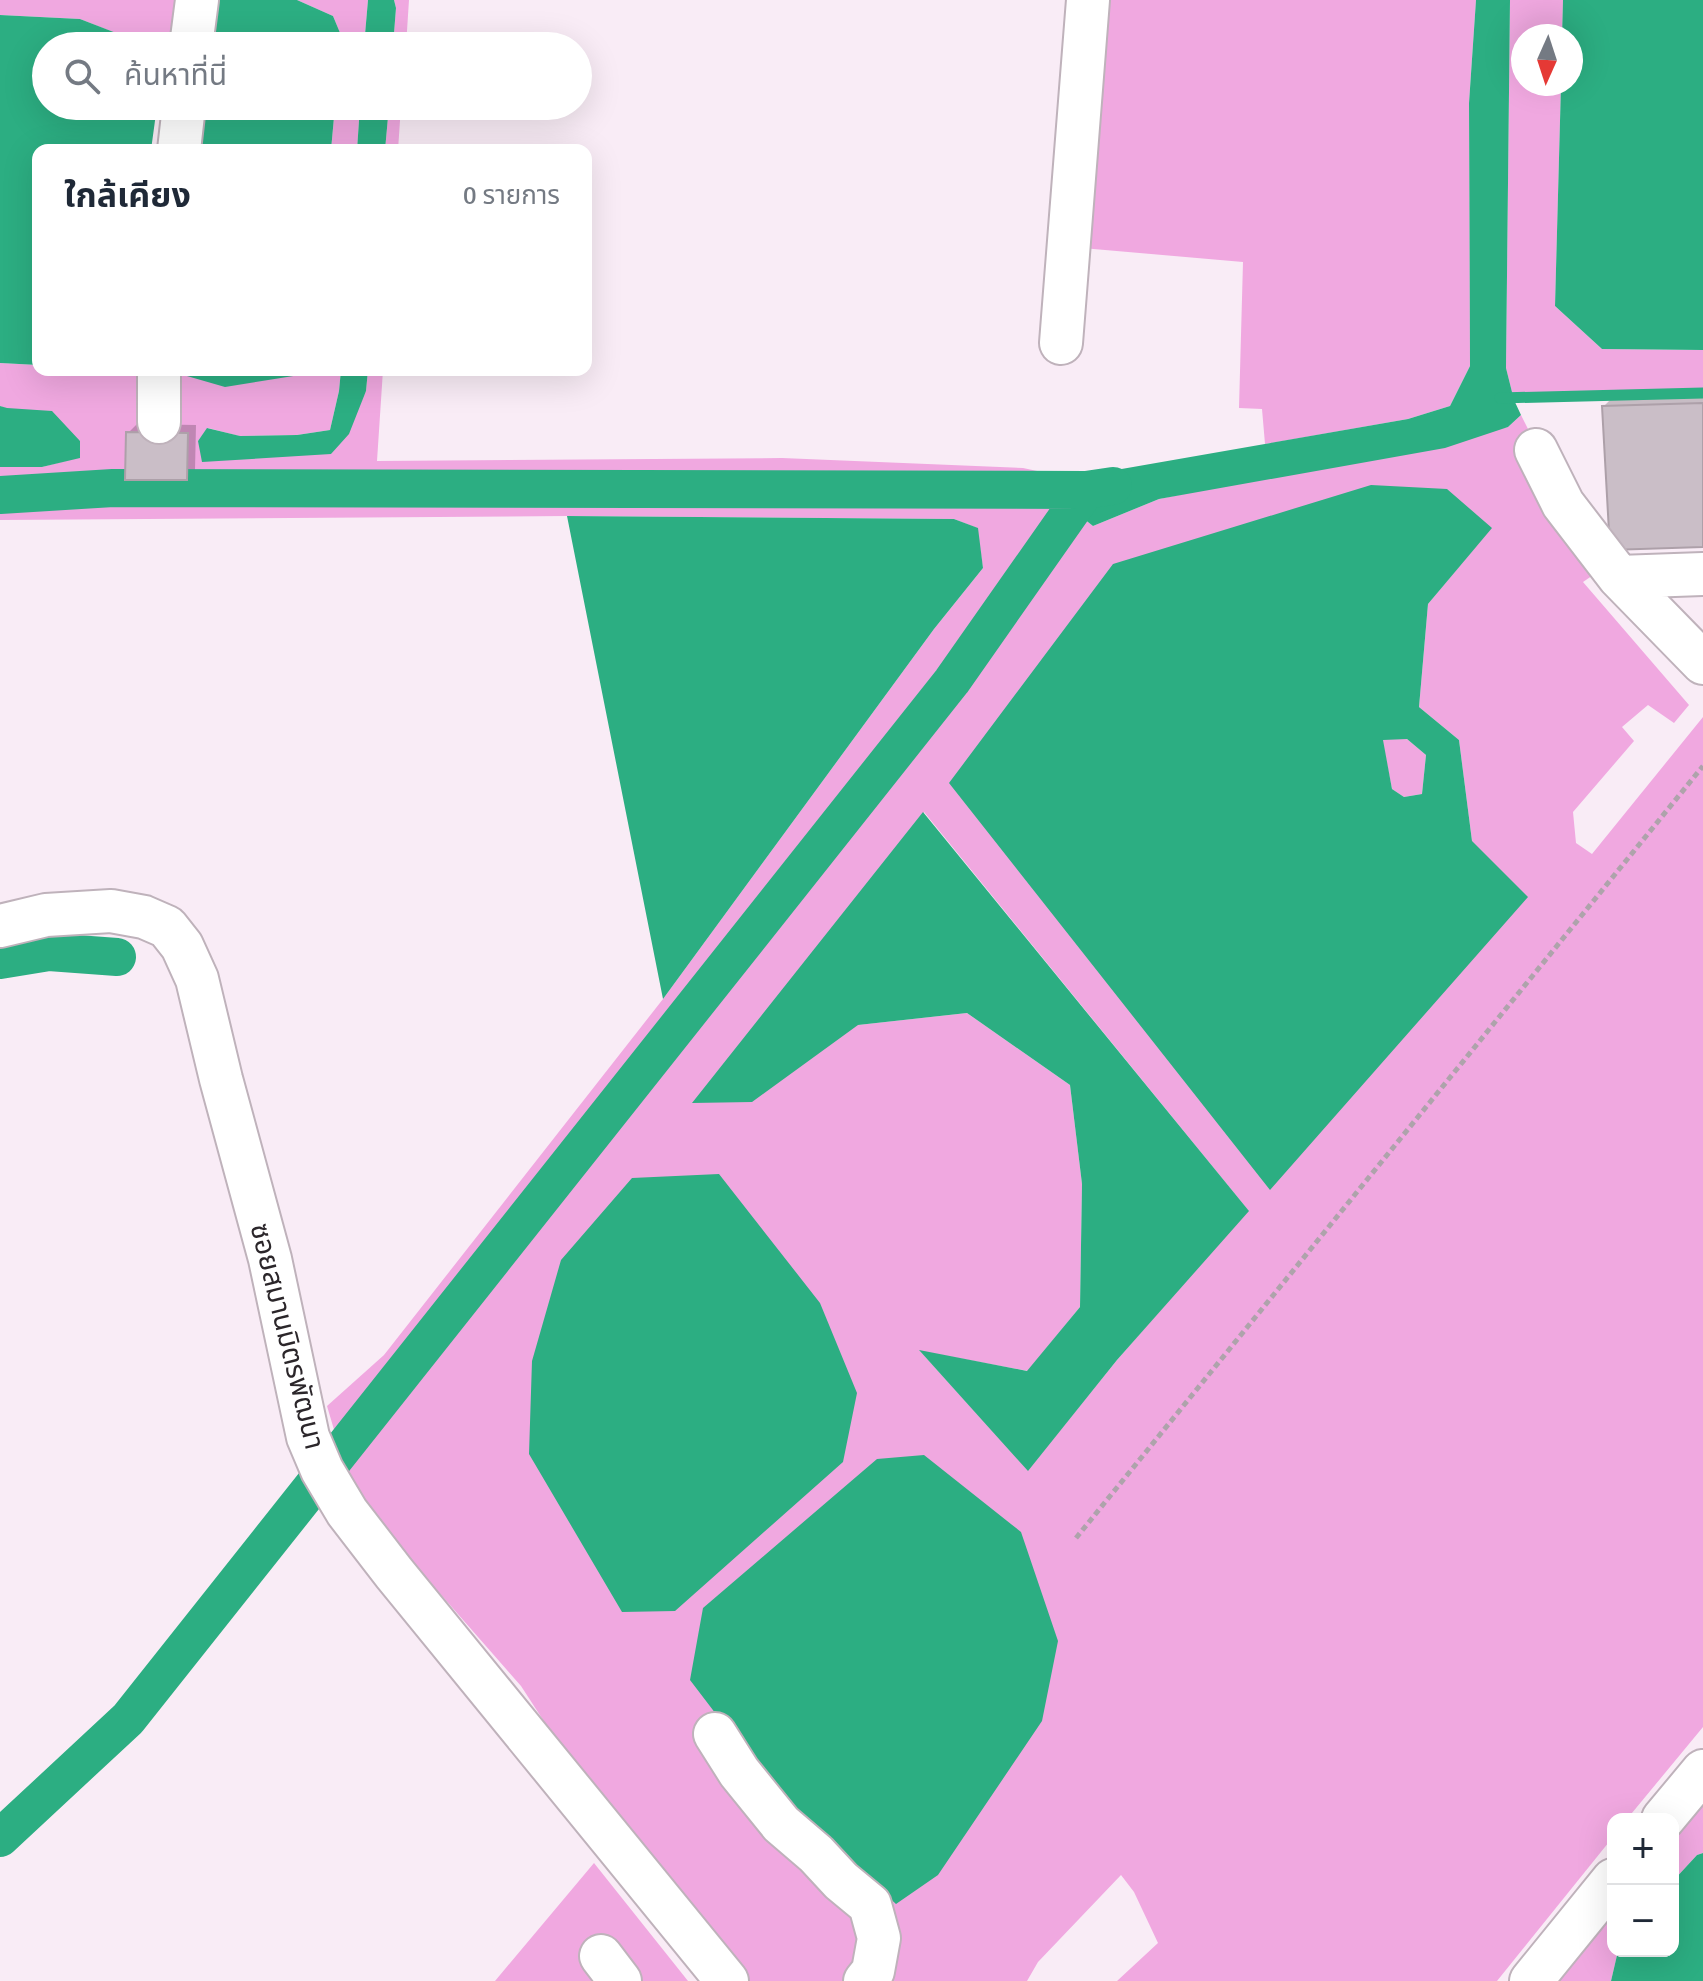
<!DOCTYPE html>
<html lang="th">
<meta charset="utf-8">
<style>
:root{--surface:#fff;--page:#f2f2f3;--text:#1f2937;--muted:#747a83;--line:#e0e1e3}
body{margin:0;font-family:Signika,"Noto Sans Thai",sans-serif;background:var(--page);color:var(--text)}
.controls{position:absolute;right:24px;bottom:24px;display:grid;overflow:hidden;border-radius:16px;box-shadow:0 8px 32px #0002}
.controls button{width:72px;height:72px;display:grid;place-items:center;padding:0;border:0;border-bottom:2px solid var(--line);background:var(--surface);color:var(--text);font:40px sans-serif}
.compass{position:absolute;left:1511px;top:24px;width:72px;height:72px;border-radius:50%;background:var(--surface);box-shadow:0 8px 32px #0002;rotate:183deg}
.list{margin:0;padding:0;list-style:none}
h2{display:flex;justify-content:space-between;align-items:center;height:104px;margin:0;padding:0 32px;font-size:34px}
h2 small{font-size:26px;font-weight:400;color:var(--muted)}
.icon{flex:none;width:44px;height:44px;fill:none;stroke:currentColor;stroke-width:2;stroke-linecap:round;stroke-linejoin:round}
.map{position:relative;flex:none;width:1703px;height:1981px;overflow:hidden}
.search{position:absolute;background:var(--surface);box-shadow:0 8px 32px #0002;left:32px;top:32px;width:560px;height:88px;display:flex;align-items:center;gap:20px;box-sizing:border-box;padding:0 28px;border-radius:44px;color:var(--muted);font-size:30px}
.panel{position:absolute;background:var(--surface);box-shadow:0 8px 32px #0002;left:32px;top:144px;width:560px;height:232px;border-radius:16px}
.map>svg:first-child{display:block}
.green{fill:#f0a8e0;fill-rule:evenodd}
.water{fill:#2cae82;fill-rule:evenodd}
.shadow{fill:#0003}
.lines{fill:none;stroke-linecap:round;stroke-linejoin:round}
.stream{stroke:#2cae82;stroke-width:11}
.canal{stroke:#2cae82;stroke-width:38}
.building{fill:#cabec7;stroke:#ada0a9;stroke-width:2}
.minor-casing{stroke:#bfb2bb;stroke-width:46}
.path{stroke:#aea3ab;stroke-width:5;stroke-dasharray:6 4;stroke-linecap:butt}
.minor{stroke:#fff;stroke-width:42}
.labels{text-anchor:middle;stroke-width:6;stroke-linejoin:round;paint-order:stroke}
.street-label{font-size:28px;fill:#2b262a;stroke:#fff}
</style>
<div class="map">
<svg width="1703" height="1981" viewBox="0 0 1703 1981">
<rect width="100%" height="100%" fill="#f9ecf6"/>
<path class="green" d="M0,0H217L206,46H143L141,43L80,19L0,15Z
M297,0H368L364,46H342L343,40L333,16Z
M394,0H409L406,46H393L396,8Z
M1104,0H1476L1469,103L1470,366L1450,406L1408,419L1265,444L1262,409L1239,408L1243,262L1082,248Z
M1510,0H1563L1562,36H1523V84H1561L1555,306L1602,349L1703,350V394L1514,400L1506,368Z
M335,106H360L357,150H331Z
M389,106H401L398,150H385Z
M0,363L38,365V370C52,370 82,373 94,370H179L305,374L306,370H341L339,391L330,430L297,435L239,436L208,428L198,441L331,454L366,391L368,370H383L377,461L782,458L1023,468L1070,478L1064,503L1093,526L1159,499L1508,427L1521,415L1599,571L1583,582L1689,705L1674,723L1648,705L1622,727L1634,741L1573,812L1576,843L1592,854L1703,717V1727L1627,1819H1613V1837L1497,1981H1117L1158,1943L1134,1892L1121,1875L1038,1962L1027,1981H745L547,1726L521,1686L386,1532L345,1467L327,1406L384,1355L663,999L934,629L983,568L977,528L954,519L567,516L0,520V467H42L80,457V441L0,406ZM1491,528L1428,604L1419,707L1459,740L1472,841L949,783ZM924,812L1248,1210L1117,1360L1028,1470L920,1351L1028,1371L1080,1307L1082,1184L1070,1085L967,1013L858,1025Z
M1382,739H1407L1426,755L1422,794L1404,797L1392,789Z
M1703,1795V1853L1697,1855L1673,1881V1832Z
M594,1863L688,1981H495Z
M1613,1907V1951H1618L1611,1981H1554Z"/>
<path class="water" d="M217,0H297L333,16L343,40L342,46H206Z
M368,0H394L396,8L393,46H364Z
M1476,0H1510L1506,368L1514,400L1521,415L1508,427L1445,448L1159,499L1093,526L1064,503L1070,478L1408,419L1450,406L1470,366L1469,103Z
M1563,0H1703V350L1602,349L1555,306L1561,84H1571V36H1562Z
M0,15L80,19L142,43L143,46H46V106H157L151,150H38V365L0,363Z
M198,106H335L331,150H193Z
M360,106H389L385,150H357Z
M179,370H306V374L225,387L180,374Z
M341,370H368L366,391L349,434L331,454L202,462L198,441L207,428L240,436L297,435L330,430L339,391Z
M0,406L7,408L52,411L80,441V458L42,467H0Z
M1371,485L1447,489L1492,528L1428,604L1419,707L1459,740L1472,841L1528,897L1270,1190L949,783L1113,564ZM1407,739L1426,755L1422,794L1404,797L1392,789L1383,740Z
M567,516L954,519L978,528L983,568L934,629L663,999Z
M923,812L1249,1211L1117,1360L1028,1471L919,1350L1027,1371L1080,1307L1082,1184L1070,1085L967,1013L858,1025L752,1102L692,1103Z
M719,1174L820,1303L857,1393L843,1462L675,1611L622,1612L529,1454L532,1361L561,1260L632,1178Z
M924,1455L1021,1532L1058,1641L1042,1721L938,1875L896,1904L777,1794L690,1680L703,1608L877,1459Z
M1703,1853V1981H1611L1618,1951H1673V1881L1697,1855Z"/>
<path class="shadow" d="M1703,390V545L1604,406L1617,393Z
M137,424L196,425L195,470L186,478L128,433Z"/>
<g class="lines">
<path class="stream" d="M1500,398L1703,393"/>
<path class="canal" d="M0,495L113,488L1086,490
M0,960L49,952L117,957
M0,1838L128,1719L952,681L1086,490L1113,486"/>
</g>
<path class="building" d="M1703,403V547L1610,550L1602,406Z
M126,432L188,433L187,480H125Z"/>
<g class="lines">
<g class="minor-casing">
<path id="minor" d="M191,46L197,0
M179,150L184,106
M1061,343L1088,0
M159,370V422
M1536,450L1563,504L1619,577L1703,663
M1619,577L1703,574
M0,926L46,915L111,911L144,917L167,927L182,946L197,979L221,1079L270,1259L308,1437L322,1470L347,1512L394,1573L727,1981
M715,1734L739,1772L781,1824L816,1854L841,1881L870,1905L879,1938L873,1971L865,1981
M1663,1819L1703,1771
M601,1956L620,1981
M1531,1981L1613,1880"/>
</g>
<path class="path" d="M1076,1538L1703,766"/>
<use href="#minor" class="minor"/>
</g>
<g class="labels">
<g class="street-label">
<text transform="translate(288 1336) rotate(76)" y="10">ซอยสมานมิตรพัฒนา</text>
</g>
</g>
</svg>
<div class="controls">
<button>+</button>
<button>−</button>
</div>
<svg class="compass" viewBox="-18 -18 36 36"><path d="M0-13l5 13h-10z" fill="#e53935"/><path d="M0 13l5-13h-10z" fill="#747a83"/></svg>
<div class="search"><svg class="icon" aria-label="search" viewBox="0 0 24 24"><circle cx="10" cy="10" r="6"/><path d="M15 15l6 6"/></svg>ค้นหาที่นี่</div>
<section class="panel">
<h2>ใกล้เคียง<small>0 รายการ</small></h2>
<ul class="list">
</ul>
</section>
</div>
